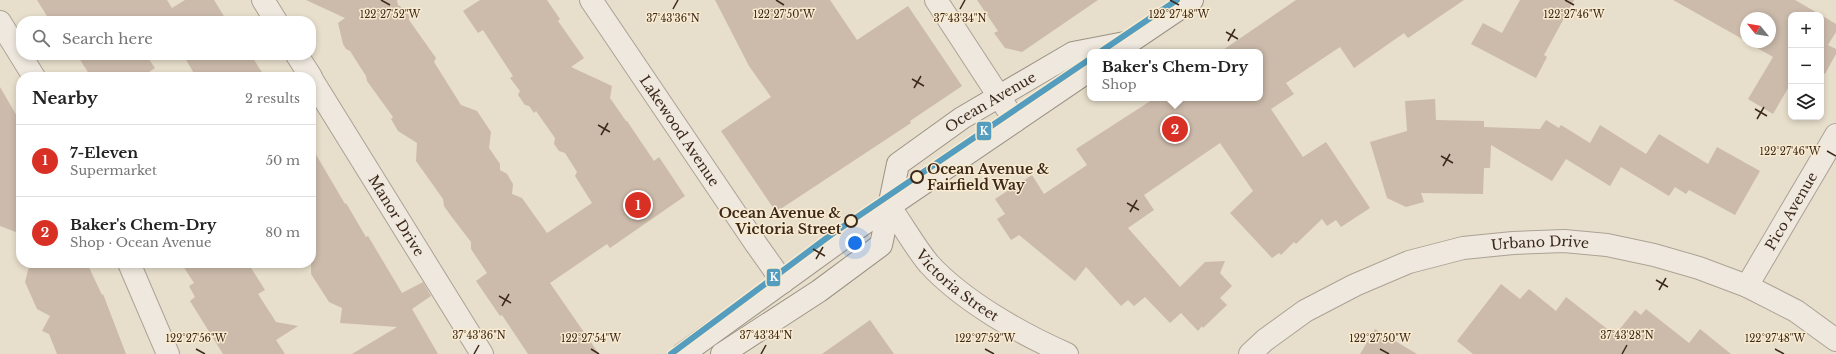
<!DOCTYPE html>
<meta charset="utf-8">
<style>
:root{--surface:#fff;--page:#f2f2f2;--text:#222;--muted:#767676;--line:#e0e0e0;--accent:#d93025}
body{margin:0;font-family:"Libre Baskerville",serif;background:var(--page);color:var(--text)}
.controls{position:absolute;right:12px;top:12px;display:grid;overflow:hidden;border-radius:8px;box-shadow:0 2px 6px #0003}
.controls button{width:36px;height:36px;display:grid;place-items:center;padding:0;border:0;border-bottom:1px solid var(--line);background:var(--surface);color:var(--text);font:20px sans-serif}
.compass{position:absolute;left:1740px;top:12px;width:36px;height:36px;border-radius:50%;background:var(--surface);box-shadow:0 2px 6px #0003;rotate:300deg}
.you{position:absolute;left:855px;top:243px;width:14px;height:14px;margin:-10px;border:3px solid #fff;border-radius:50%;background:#1a73e8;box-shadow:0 0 0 6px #1a73e833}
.badge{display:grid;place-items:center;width:26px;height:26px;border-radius:50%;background:var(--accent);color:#fff;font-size:13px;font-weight:700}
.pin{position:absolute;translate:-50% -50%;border:2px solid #fff;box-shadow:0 1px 4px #0006}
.popup{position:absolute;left:1087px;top:49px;width:176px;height:52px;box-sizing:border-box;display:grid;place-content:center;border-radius:8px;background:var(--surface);filter:drop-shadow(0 1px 3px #0005);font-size:13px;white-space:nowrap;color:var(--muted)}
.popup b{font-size:15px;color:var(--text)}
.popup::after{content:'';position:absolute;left:50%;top:100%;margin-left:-8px;border:8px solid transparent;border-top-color:var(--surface)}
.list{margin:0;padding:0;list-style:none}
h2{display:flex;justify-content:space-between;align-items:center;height:52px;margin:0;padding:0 16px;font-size:17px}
h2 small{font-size:13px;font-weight:400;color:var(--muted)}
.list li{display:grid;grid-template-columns:26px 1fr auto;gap:12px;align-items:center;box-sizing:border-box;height:72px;padding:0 16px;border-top:1px solid var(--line)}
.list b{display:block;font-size:15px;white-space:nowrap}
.list p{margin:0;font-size:13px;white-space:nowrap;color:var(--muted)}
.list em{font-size:13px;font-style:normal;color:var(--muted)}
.icon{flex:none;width:22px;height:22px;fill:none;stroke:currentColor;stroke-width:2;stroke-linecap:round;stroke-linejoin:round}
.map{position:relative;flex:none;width:1836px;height:354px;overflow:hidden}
.search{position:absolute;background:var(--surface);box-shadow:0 2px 6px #0003;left:16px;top:16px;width:300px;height:44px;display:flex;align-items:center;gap:10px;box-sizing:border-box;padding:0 14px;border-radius:16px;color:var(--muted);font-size:15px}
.panel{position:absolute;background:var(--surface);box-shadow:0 2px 6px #0003;left:16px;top:72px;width:300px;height:196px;border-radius:16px}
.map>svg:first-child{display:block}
.building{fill:#ccbbab}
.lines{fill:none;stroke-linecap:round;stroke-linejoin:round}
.street-casing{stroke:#aca295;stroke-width:24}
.secondary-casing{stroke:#9c9284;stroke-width:24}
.street{stroke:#efe8de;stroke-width:22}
.secondary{stroke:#efe8de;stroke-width:22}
.rail-1-casing{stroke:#f9ebd0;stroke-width:9}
.rail-1{stroke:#549dbf;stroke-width:6}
.ticks{fill:none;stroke:#3c291b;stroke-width:1.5}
.stop-dot{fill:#f9ebd0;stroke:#3c291b;stroke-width:2}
.labels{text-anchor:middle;stroke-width:3;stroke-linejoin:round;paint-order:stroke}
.street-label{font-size:14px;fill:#3c291b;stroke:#f9ebd0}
.stop-label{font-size:14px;font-weight:bold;fill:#3c291b;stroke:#f9ebd0;text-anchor:start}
.ticks-label{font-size:10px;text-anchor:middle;fill:#3c291b;stroke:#f9ebd0;stroke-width:3;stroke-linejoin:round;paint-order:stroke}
.line-badge{stroke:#f9ebd0;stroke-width:1.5}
.badge-label{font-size:11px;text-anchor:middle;font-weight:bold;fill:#fff}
</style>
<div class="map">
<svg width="1836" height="354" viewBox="0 0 1836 354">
<rect width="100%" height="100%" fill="#e7decb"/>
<path class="building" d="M37,0H167L172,8L185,0H214L227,21H50Z
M306,0H397L398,5L406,10L409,16V20L436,58L434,62L461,105L477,111L491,132L489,148L500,164V170L507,174L513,184L512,194L522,198L547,233L592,203L575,176L577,172L565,153L559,151L554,144L555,138L536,111L534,113L529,106L525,105L518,95L520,91L510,78L513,76L483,30L478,33L463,11L480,0H547L560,19L558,21L584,58L571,67L612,86L610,98L626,121H627L654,161L659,157L685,196L610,248L607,244L550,283L599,354H528L502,315L500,316L476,281L487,273L471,249V242L451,216L444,206L443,199L416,161L417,143L398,131L391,119L393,117L367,81L366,76L350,51L346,49L343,44L338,23L345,18Z
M715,0H830L857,40L908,6L962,86L910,121L911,123L776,212L721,131L771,97L749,66Z
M977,0H1098L1022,52L1005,48L994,33L998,31Z
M1296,0H1464L1408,38L1404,33L1354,68L1340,47L1286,83L1294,94L1271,109L1303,157L1326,142L1370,208L1341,227L1336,220L1327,226L1322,219L1296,244L1294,242L1281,255L1279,253L1272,258L1230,213L1253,191L1220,143L1144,195L1154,210L1128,228L1180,287L1205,262L1225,261L1220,273L1232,286L1220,298L1227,305L1203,328L1202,326L1198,331L1181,313L1170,323L1145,297L1134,306L1128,300L1121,306L1086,267L1075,281L1019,235L1011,240L997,219L1005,214L995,199L1032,175L1044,194L1087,165L1076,149L1155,98H1260V52H1220Z
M1520,0H1574L1544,55L1547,57L1536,78L1471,44L1483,23L1502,33Z
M1673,0H1795L1821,15H1791V83L1773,114L1748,99L1773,57L1747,42H1770V18H1746V41Z
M1821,15L1836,24V32L1828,45L1836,49V54L1825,74L1821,71Z
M77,55H146L155,68L142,77H91Z
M190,55H251L265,77H196L185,58Z
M0,87L21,123V234L0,226Z
M1435,99L1436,120L1484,121V127L1540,129L1546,120L1559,128L1561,125L1590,143L1600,125L1646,154L1659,134L1708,164L1717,147L1760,171L1735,215L1689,190L1686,194L1675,187L1669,196L1621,167L1610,186L1566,159L1552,181L1491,145L1490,168H1484L1483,194L1421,193L1424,202L1406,207L1387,198L1370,142L1407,131L1405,101Z
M311,146L345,204L346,203L366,237L368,236L402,293L423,282L431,296L412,309L438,354H352L397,327L340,323L342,308L329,302L311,274Z
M30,263H87L102,295L103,294L126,354H57L49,334L42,331L50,316L37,309L25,282Z
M181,263H248L265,290L258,294L276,322L298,326L276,340L285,354H223L190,301L195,297L189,286L194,283Z
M1501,284L1520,299L1529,289L1556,311L1566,297L1615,335L1635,310L1641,315L1646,309L1689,343L1700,329L1731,354H1473L1457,341Z
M870,320L894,354H822Z
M1375,329L1417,354H1360Z"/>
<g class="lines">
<g class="street-casing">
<g id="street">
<path d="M263,0L276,21"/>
<path id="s1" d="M591,0L756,244L783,282"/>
<path d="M936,0L1015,121"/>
<path d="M0,22L34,77"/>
<path d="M297,55L311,77"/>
<path id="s2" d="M311,78L482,354"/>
<path id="s3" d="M889,206C903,225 914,246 929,264C963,301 1021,334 1067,354"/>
<path d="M129,263L168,354"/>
<path id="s4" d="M1747,286L1836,135"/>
<path id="s5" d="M1250,354L1265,340L1305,311L1355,285L1409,262L1463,248L1513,243L1564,241L1607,245L1654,255L1699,268L1747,286L1796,311L1836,340"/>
</g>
</g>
<g class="secondary-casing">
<g id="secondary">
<path d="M1118,50L1192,0"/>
<path d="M683,354L856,229L1090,70"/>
<path id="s6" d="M722,354L819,291L881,245L898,164L962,118L1073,53L1130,42"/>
</g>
</g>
<use href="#street" class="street"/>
<use href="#secondary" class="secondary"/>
<g class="rail-1-casing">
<path id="rail-1" d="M1100,52L1177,0
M671,354L832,234L1090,59"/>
</g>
<use href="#rail-1" class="rail-1"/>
</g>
<path class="ticks" d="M381,0L390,5M776,0L784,5M1170,0L1179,5M1565,0L1574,5M673,9L678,0M960,9L965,0M1226,32L1238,39M1228,41L1235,29M912,79L924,86M914,88L921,76M1755,109L1767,116M1757,119L1764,107M598,125L610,132M601,135L608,123M1827,151L1836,156M1441,156L1453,163M1443,166L1450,154M1127,203L1139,210M1130,212L1137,200M813,249L825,256M816,259L823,247M1656,280L1668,287M1659,290L1666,278M499,296L511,303M502,306L509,294M196,349L205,354M591,349L599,354M985,349L994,354M1380,349L1389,354M1775,349L1784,354M474,354L479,345M761,354L766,345M1622,354L1627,345"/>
<g class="stop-dot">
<circle cx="917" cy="177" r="6"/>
<circle cx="851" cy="221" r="6"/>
</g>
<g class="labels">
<g class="street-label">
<text dy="5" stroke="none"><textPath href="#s6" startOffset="387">Ocean Avenue</textPath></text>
<text dy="5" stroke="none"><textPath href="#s1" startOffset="158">Lakewood Avenue</textPath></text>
<text dy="5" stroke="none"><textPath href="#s4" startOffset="87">Pico Avenue</textPath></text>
<text dy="5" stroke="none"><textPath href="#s2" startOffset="162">Manor Drive</textPath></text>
<text dy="5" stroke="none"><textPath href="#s5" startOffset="318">Urbano Drive</textPath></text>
<text dy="5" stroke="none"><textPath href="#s3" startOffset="106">Victoria Street</textPath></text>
</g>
<g class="stop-label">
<text x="927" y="174">Ocean Avenue &amp;<tspan x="927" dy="16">Fairfield Way</tspan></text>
<text x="841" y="218" text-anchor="end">Ocean Avenue &amp;<tspan x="841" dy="16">Victoria Street</tspan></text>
</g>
</g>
<g class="ticks-label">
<text x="390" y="18">122°27'52"W</text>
<text x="784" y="18">122°27'50"W</text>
<text x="1179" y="18">122°27'48"W</text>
<text x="1574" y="18">122°27'46"W</text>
<text x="960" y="22">37°43'34"N</text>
<text x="673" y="22">37°43'36"N</text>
<text x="1790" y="155">122°27'46"W</text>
<text x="479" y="339">37°43'36"N</text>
<text x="766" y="339">37°43'34"N</text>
<text x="1627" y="339">37°43'28"N</text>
<text x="196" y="342">122°27'56"W</text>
<text x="591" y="342">122°27'54"W</text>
<text x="985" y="342">122°27'52"W</text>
<text x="1380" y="342">122°27'50"W</text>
<text x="1775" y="342">122°27'48"W</text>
</g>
<g class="line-badge">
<rect x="976" y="121" width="16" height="20" rx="4" fill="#549dbf"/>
<rect x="766" y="268" width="15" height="19" rx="4" fill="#549dbf"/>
</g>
<g class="badge-label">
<text x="984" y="135">K</text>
<text x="774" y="281">K</text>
</g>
</svg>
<div class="controls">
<button>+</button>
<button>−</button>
<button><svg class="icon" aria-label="layers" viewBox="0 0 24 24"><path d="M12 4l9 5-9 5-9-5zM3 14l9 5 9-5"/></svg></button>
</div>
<svg class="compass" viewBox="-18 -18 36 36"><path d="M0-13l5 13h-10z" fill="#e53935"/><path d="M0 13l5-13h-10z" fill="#767676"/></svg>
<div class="you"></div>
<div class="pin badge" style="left:638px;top:205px">1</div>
<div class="pin badge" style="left:1175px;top:129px">2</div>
<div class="popup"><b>Baker's Chem-Dry</b>Shop</div>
<div class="search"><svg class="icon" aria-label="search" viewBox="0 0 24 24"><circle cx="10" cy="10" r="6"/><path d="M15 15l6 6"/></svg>Search here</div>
<section class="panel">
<h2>Nearby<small>2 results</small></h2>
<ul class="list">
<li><span class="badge">1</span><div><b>7-Eleven</b><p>Supermarket</p></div><em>50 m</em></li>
<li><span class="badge">2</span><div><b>Baker's Chem-Dry</b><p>Shop · Ocean Avenue</p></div><em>80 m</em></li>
</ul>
</section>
</div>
